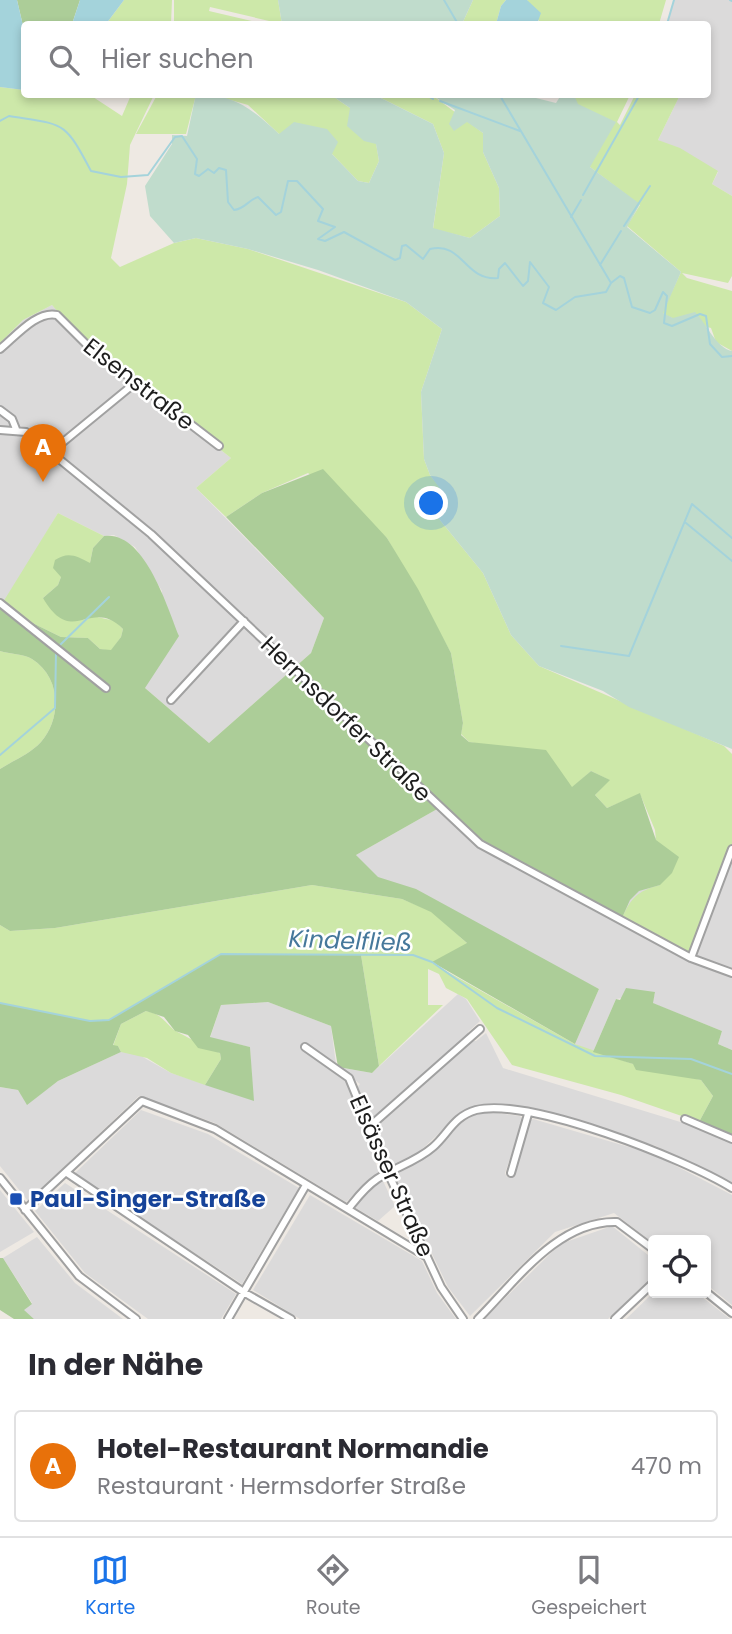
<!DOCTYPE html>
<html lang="de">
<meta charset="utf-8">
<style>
:root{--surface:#fff;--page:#f2f2f3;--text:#2b2b33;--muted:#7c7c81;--line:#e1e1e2;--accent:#1a73e8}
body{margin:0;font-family:Poppins,sans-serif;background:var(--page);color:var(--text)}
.controls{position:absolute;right:21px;bottom:21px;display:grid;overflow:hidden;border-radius:7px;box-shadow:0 4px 10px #0003}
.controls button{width:63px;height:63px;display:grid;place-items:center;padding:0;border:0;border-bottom:2px solid var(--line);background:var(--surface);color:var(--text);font:35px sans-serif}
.you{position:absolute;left:432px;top:504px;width:24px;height:24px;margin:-18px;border:5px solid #fff;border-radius:50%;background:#1a73e8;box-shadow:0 0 0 10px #1a73e833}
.badge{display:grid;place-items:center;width:46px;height:46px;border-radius:50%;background:var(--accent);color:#fff;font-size:23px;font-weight:700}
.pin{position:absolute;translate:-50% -58px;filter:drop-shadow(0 2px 4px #0008)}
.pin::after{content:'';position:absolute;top:37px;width:24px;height:21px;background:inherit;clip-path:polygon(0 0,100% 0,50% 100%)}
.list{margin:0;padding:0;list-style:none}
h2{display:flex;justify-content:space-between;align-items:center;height:91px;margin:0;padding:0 28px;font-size:30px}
h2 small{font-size:23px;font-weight:400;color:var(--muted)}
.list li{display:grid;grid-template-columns:46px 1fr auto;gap:21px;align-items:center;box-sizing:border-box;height:112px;margin:0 14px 14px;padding:0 14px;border:2px solid var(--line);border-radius:7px}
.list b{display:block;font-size:26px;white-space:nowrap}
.list p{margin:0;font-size:23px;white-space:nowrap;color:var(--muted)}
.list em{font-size:23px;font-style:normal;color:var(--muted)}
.icon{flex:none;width:38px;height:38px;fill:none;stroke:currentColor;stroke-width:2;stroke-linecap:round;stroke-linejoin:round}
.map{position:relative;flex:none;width:732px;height:1319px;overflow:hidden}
.search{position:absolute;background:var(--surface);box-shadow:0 4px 10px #0003;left:21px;right:21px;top:21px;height:77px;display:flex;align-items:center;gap:18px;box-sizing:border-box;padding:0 24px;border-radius:7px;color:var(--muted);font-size:26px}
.sheet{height:217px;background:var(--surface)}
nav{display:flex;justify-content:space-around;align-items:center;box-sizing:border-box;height:98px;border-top:2px solid var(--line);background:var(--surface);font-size:19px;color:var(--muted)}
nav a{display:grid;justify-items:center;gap:4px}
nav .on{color:var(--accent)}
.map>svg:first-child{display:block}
.residential{fill:#dbdada}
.grass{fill:#cde8a9}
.forest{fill:#accd98}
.wetland{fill:#c0dccc}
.water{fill:#a4d3db}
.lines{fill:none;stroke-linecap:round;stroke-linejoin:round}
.stream{stroke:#a4d3db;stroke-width:2}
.minor-casing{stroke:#a1a1a1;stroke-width:10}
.minor{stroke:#fff;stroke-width:6}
.transit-dot{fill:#1a4fb4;stroke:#fff;stroke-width:2.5}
.labels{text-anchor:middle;stroke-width:5;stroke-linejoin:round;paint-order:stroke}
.street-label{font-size:23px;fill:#1d1d1d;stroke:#fff}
.transit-label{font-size:23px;font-weight:bold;fill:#164399;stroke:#fff;text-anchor:start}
.water-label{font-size:24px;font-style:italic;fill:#46789b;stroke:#fff}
</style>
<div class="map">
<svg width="732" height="1319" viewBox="0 0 732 1319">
<rect width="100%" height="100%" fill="#eee9e3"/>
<path class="residential" d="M674,0H732V196L712,184L718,172L658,140L680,95L708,94V24H667Z
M52,305L86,344L231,458L196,488L324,618L311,653L209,743L145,688L162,591L135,547L114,535L104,536L58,513L3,606L0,603V343L23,320Z
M439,808L732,848V1050L718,1044L722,1031L652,1003L655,993L616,999L593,1052L575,1044L599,989L378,880L356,855Z
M458,994L466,999L480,1021L468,1032V1037L374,1122L370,1121L357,1088L360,1084L338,1067L372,1073Z
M268,1002L331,1026L336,1065L344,1076L379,1172L346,1202L215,1123L139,1096L28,1201L0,1166V1087L18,1090L27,1104L58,1081L121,1052H134L171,1073L253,1100L250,1047L210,1038L221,1005Z
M486,1033L503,1068L687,1124L732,1141V1185L656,1146L505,1104L475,1106L463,1111L419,1152L394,1166L388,1164L375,1133L376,1127L471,1041H476Z
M141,1110L208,1134L299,1188L242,1284L74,1174Z
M490,1112L520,1116L523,1121L505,1173L507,1177L515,1176L528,1122L533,1119L653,1154L732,1195V1305L706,1284V1240H653V1243L614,1213L555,1232L470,1316L448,1287L396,1179L397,1173L435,1150L459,1123L477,1114Z
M383,1181L395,1206L378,1221L354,1207L363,1191Z
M65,1183L236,1294L221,1319H148L85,1273L35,1211Z
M0,1190L34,1232L0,1252Z
M310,1195L422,1261L437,1293L456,1319H300L253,1290Z
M612,1226L653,1259V1276L608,1319H484L560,1244Z
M37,1237L75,1283L123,1319H34L23,1310L32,1303L3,1258Z
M653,1293H697L730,1319H626Z"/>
<path class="grass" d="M124,0H172L171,24H106Z
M174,0H278L282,24L210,7L209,11L265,24H174Z
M473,0H506L501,6L496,24H462Z
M527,0H666L659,24H537L539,21Z
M0,87L24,90V94L90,95L122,116L131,95H154L130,145L127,184L111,258L120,267L174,243L196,238L248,249L406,302L442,329L421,392L424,459L430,475L442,490L435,514L483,573L511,635L539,666L724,746L732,754V848L691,958L621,920C631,898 637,891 660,885L655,830L640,794L607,808L595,795L609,780L591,771L572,788L486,745L469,742L461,734L463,723L451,653L387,538L308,473L262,493L226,517L196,488L231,458L86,344L52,305L23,320L0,343Z
M157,95H196L186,134H136Z
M213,95H331L350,108L376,143L379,161L369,183L358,181L332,154L279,134L248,105Z
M375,95H432L483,133V152L499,188L500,216L470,238L433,229L444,153L433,124Z
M574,95H630L617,122L620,125L635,95H680L658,140L680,148L718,171L712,184L732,196V276L728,283L682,273L687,278L732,291V351L716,342L711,328L672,318L662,313L681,272L627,226L640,205L590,167Z
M58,513L104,536L93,548L90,563L61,577L58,585L43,598L84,620L93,616L115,621L123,629L121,637L111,651L100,649L88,638L61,637L0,607Z
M0,651C9,654 24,654 32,659C61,677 62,718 41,742C30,754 14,760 0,769Z
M312,885L402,899L431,911L468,944L432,963L575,1044L633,1064L701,1080L713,1096L699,1122L621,1095L512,1065L467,999L446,988L439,974L428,969V1005H443L379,1066L361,955L221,954L109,1020L90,1021L0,1003V925L10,931L55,928Z
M146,1011C161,1014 164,1021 174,1030C177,1032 216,1052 220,1053L221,1059L205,1085L171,1073L147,1058L121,1052L118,1046H113L121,1024Z"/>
<path class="forest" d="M17,0H80L72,24H24V30Z
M323,469L387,538L418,589L451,653L463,723L461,735L469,742L546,750L572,787L591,771L610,780L595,795L607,808L640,793L656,840L679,857L672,873L660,885L639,891L630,900L621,920L480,844L439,808L356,855L378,877L416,889L599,989L575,1044L432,962L467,943L431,912L402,899L312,885L55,928L10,931L0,925V769C14,760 30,754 41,742C62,718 61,677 32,659C24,654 9,654 0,651V607L61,637L88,638L100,649L111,650L121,637L123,629C90,596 73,649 43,598L58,585L61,577L53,568L55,560C68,551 77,556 90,563L93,548L104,536C144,530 167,606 179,636L145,688L209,743L311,653L324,618L226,517L262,493Z
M221,954L361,955L379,1066L372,1073L338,1067L331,1026L268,1002L221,1005L210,1037L250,1047L254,1101L205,1085L221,1059L220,1053L198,1048L188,1035L175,1031L164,1017L146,1011L121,1024L113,1045L118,1046L121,1052L58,1081L27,1105L18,1090L0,1087V1003L90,1021L109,1020Z
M626,988L655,992L653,1003L722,1031L718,1044L732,1050V1137L699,1122L713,1096L701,1080L636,1070L633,1064L593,1052L616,999L620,1000Z
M0,1258H3L32,1304L24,1310L34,1319H14L0,1310Z"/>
<path class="wetland" d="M278,0H473L462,24H282Z
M196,94C235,95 251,108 279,134L294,122L327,129L338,142L332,154L358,181L369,183L379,161L376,144L364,141L347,126L350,108L331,95H375L433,124L444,153L433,228L470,238L500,216L499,188L483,152V133L467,122L454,131L449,124L455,110L432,95H524L556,103L561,95H574L578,104L616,122L590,167L640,204L627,227L681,272L663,313L673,318L695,312C707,324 716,348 732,351V749L629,707L603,691L539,666L511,635L483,573L435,514L441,490L430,475L424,459L421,392L442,329L406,302L318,270L248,249L196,238L174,243L150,216L145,186L172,144V135L187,136Z"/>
<path class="water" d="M0,0H17L24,30V90L0,87Z
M80,0H124L106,24H72Z
M506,0H527L541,13L537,24H496L501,6Z"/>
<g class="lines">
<path class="stream" d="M444,0L458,24
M730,0L732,1
M667,24L674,0
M424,94L433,99
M499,94L611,283
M440,101L520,131
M0,121L9,116C65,125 64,120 91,171L121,177L148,175L175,137L182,136L197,159L195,174L199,176L208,169L214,173L219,168L226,170L228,202L234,210C245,209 248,200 258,197L276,215L281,212L288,181H297L323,209L318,221L335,227L318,239L325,241L344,232L395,260L400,258L402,246L406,245L423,259L430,249C463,241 464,281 498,278L499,269L505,263L523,286L528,281L530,262L549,287L543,303L556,310L575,297L606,292L611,283L620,276L624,278L632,307L650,313L655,310L663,292L667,296L664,323L672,326L700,314L706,316L710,344L722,357L732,356
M583,195L640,94
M571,217L581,200
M624,226L650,186
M600,265L621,231
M686,523L732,561
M60,645L109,597
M561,646L629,656L692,504L732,538
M0,755L55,708L56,652
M0,1003L90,1021L109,1020L221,954L413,955L432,962L497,1008L595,1056L691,1059L732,1074"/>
<g class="minor-casing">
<path id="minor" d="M0,349C15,337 37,310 57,315L86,344L219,446
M0,410L12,419L16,429
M0,430L26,432L151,534L480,844L691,958L732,973
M51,452L135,383
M0,603L106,688
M171,700L244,621
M691,958L732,849
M305,1047L349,1078L388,1173L441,1287L463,1319
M685,1119L732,1139
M369,1127L480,1029
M67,1173L245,1293L291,1319
M511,1173L528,1114
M0,1178L79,1276L136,1319
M348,1209C357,1198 365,1187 377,1179C395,1167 416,1162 433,1147C448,1134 454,1116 476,1110C529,1097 685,1159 732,1188
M25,1210L142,1101L215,1129L427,1257
M706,1292L732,1313
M228,1319L306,1185
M478,1319C516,1281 558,1220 617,1222L653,1249
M615,1319L653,1283"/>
</g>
<use href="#minor" class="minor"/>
</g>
<rect class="transit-dot" x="9" y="1192" width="14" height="14" rx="3.5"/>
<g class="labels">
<g class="street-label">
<text transform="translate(139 384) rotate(38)" y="8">Elsenstraße</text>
<text transform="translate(346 719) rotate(44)" y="8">Hermsdorfer Straße</text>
<text transform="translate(392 1176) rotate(66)" y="8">Elsässer Straße</text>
</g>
<g class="transit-label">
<text x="30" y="1207">Paul-Singer-Straße</text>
</g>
<g class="water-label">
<text transform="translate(350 941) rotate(2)" y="8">Kindelfließ</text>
</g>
</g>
</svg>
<div class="controls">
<button><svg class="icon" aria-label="locate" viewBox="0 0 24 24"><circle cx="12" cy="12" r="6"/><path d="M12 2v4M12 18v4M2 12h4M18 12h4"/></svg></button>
</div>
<div class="you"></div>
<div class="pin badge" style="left:43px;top:482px;background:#e8710a">A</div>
<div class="search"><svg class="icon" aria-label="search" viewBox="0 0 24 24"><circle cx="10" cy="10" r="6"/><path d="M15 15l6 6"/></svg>Hier suchen</div>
</div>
<section class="sheet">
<h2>In der Nähe<small></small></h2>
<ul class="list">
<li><span class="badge" style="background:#e8710a">A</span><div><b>Hotel-Restaurant Normandie</b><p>Restaurant · Hermsdorfer Straße</p></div><em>470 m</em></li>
</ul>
</section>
<nav>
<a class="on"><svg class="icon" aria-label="map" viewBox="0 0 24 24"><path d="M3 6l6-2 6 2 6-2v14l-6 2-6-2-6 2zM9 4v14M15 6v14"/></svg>Karte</a>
<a><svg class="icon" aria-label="directions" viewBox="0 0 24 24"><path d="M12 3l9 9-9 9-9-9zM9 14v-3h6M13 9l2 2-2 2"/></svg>Route</a>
<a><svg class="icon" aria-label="saved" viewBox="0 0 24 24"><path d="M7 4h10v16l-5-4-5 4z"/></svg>Gespeichert</a>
</nav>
